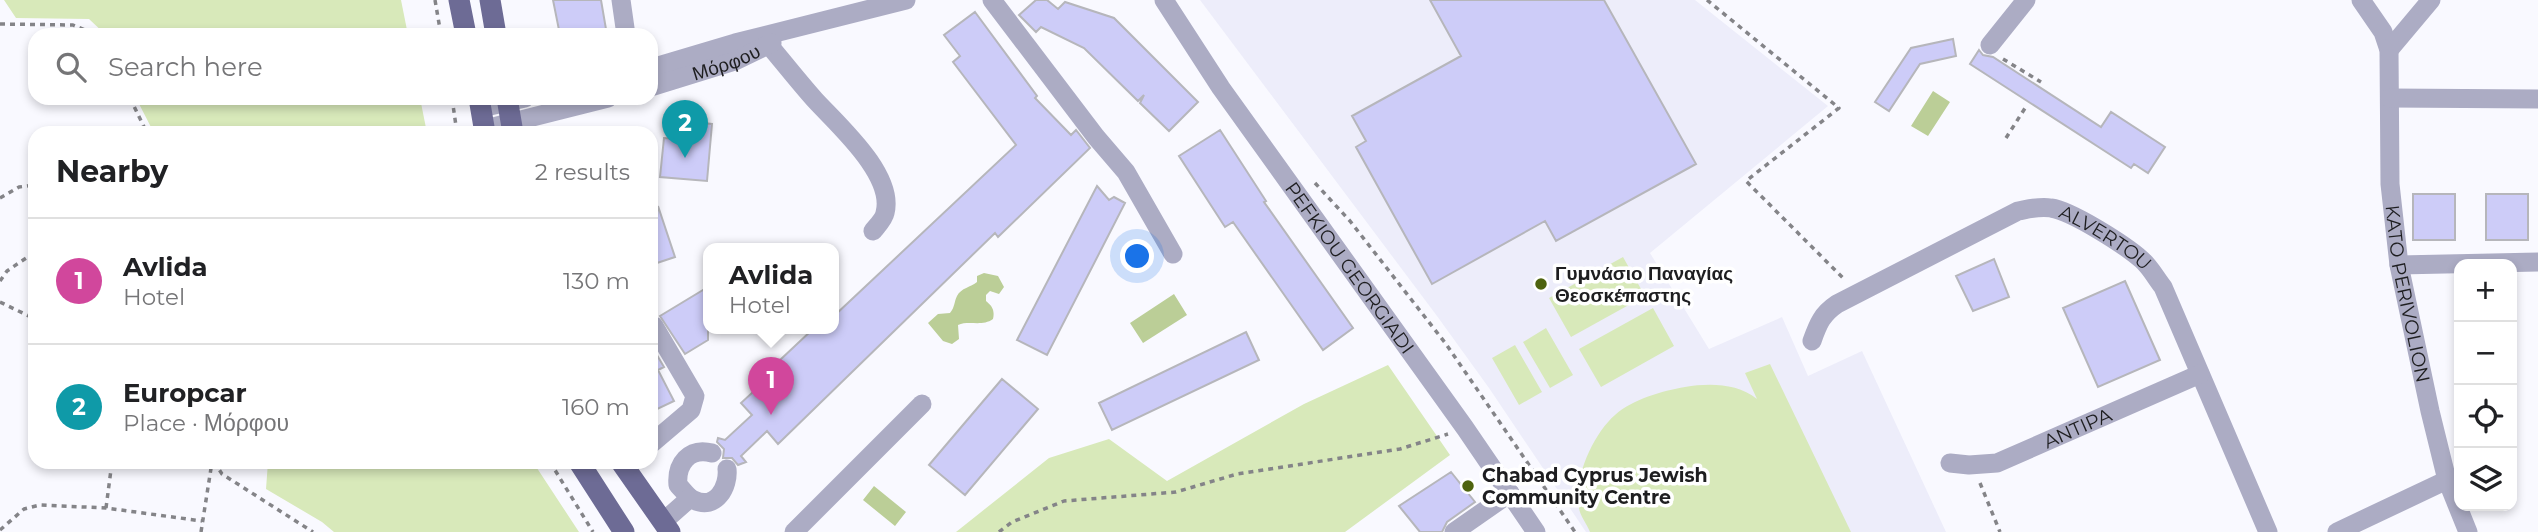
<!DOCTYPE html>
<meta charset="utf-8">
<style>
:root{--surface:#fff;--page:#f6f6f6;--text:#202124;--muted:#757577;--line:#e0e0e0;--accent:#2563eb}
body{margin:0;font-family:Montserrat,sans-serif;background:var(--page);color:var(--text)}
.controls{position:absolute;right:21px;bottom:21px;display:grid;overflow:hidden;border-radius:14px;box-shadow:0 4px 10px #0003}
.controls button{width:63px;height:63px;display:grid;place-items:center;padding:0;border:0;border-bottom:2px solid var(--line);background:var(--surface);color:var(--text);font:35px sans-serif}
.you{position:absolute;left:1138px;top:257px;width:24px;height:24px;margin:-18px;border:5px solid #fff;border-radius:50%;background:#1a73e8;box-shadow:0 0 0 10px #1a73e833}
.badge{display:grid;place-items:center;width:46px;height:46px;border-radius:50%;background:var(--accent);color:#fff;font-size:23px;font-weight:700}
.pin{position:absolute;translate:-50% -58px;filter:drop-shadow(0 2px 4px #0008)}
.pin::after{content:'';position:absolute;top:37px;width:24px;height:21px;background:inherit;clip-path:polygon(0 0,100% 0,50% 100%)}
.popup{position:absolute;left:703px;top:243px;width:136px;height:91px;box-sizing:border-box;display:grid;place-content:center;border-radius:14px;background:var(--surface);filter:drop-shadow(0 2px 5px #0005);font-size:23px;white-space:nowrap;color:var(--muted)}
.popup b{font-size:26px;color:var(--text)}
.popup::after{content:'';position:absolute;left:50%;top:100%;margin-left:-14px;border:14px solid transparent;border-top-color:var(--surface)}
.list{margin:0;padding:0;list-style:none}
h2{display:flex;justify-content:space-between;align-items:center;height:91px;margin:0;padding:0 28px;font-size:30px}
h2 small{font-size:23px;font-weight:400;color:var(--muted)}
.list li{display:grid;grid-template-columns:46px 1fr auto;gap:21px;align-items:center;box-sizing:border-box;height:126px;padding:0 28px;border-top:2px solid var(--line)}
.list b{display:block;font-size:26px;white-space:nowrap}
.list p{margin:0;font-size:23px;white-space:nowrap;color:var(--muted)}
.list em{font-size:23px;font-style:normal;color:var(--muted)}
.icon{flex:none;width:38px;height:38px;fill:none;stroke:currentColor;stroke-width:2;stroke-linecap:round;stroke-linejoin:round}
.map{position:relative;flex:none;width:2538px;height:532px;overflow:hidden}
.search{position:absolute;background:var(--surface);box-shadow:0 4px 10px #0003;left:28px;top:28px;width:630px;height:77px;display:flex;align-items:center;gap:18px;box-sizing:border-box;padding:0 24px;border-radius:21px;color:var(--muted);font-size:26px}
.panel{position:absolute;background:var(--surface);box-shadow:0 4px 10px #0003;left:28px;top:126px;width:630px;height:343px;border-radius:21px}
.map>svg:first-child{display:block}
.built{fill:#ededfa}
.green{fill:#d8e9ba}
.water{fill:#bbce97}
.building{fill:#cdccf8;stroke:#b6b6bb;stroke-width:2}
.lines{fill:none;stroke-linecap:round;stroke-linejoin:round}
.path{stroke:#848488;stroke-width:3.5;stroke-dasharray:5 5;stroke-linecap:butt}
.minor{stroke:#acacc4;stroke-width:19}
.major{stroke:#6d6b95;stroke-width:21}
.poi-dot{fill:#4e630f;stroke:#fff;stroke-width:2.5}
.labels{text-anchor:middle;stroke-width:7;stroke-linejoin:round;paint-order:stroke}
.street-label{font-size:19px;fill:#1e1e20;stroke:#fff}
.poi-label{font-size:19px;font-weight:bold;fill:#1e1e20;stroke:#fff;text-anchor:start}
</style>
<div class="map">
<svg width="2538" height="532" viewBox="0 0 2538 532">
<rect width="100%" height="100%" fill="#f9f9ff"/>
<path class="built" d="M1200,0H1695L1828,106L1650,253L1709,349L1782,317L1808,376L1862,351L1946,532H1586L1489,388L1437,316Z"/>
<path class="green" d="M4,0H401L408,35H106L89,19L16,18Z
M136,98H420L427,133H154Z
M1623,257L1645,296L1571,337L1549,298Z
M1653,308L1674,346L1601,387L1579,349Z
M1546,328L1573,375L1550,388L1523,342Z
M1515,345L1542,392L1519,405L1492,358Z
M1770,364L1851,532H1590C1587,524 1580,516 1579,508C1573,479 1593,434 1615,415C1633,399 1662,391 1685,387C1709,383 1737,383 1757,399L1745,373Z
M1388,365L1450,455L1345,532H956L1049,458L1109,439L1167,481L1304,404Z
M268,462H533L579,532H334L322,522L266,489Z"/>
<path class="water" d="M1933,91L1950,102L1928,136L1911,126Z
M984,273L998,276L1004,287L999,294L990,291L986,295V301C992,306 995,310 993,319C982,327 969,320 958,325L959,339L952,344L943,341L928,323L938,314L950,313C955,307 954,302 957,296C961,288 971,287 977,282V276Z
M1174,294L1187,315L1143,343L1130,323Z
M874,486L906,512L895,526L863,500Z"/>
<path class="building" d="M553,0H601L607,35H560Z
M1036,0H1047L1058,9L1065,2L1114,18L1198,102L1169,131L1140,103L1144,95L1138,101L1084,48L1041,27L1036,32L1019,15Z
M1430,0H1604L1696,164L1556,241L1545,221L1432,284L1356,147L1366,141L1352,116L1461,56Z
M975,12L1037,96L1035,98L1071,135L1076,130L1090,148L998,237L995,233L778,444L767,431L741,456L746,462L738,465L732,458H723L724,449L717,442L718,438L725,440L752,415L741,403L767,379L763,376L813,329H834V316L1016,145L953,62L960,56L944,35Z
M1953,39L1956,56L1920,64L1889,111L1875,102L1911,48Z
M1979,50L1983,55L1993,57L2101,127L2111,112L2165,147L2148,173L2134,164L2131,168L1970,64Z
M680,121L712,124L707,181L660,177L664,138L679,139Z
M1220,130L1266,201L1264,202L1353,328L1323,350L1233,222L1225,227L1179,156Z
M1097,186L1109,200L1114,197L1125,203L1047,355L1017,340Z
M2413,194H2455V240H2413Z
M2486,194H2528V240H2486Z
M658,206L675,257L654,264L651,255V211L655,210L657,217Z
M1994,259L2009,297L1973,311L1956,276Z
M2125,281L2160,360L2098,387L2063,308Z
M708,287V340L685,354L660,316Z
M1246,332L1259,360L1112,430L1099,403Z
M651,345L664,367L658,370L674,401L651,412Z
M1002,379L1038,409L965,495L929,465Z
M1451,472L1475,502L1447,522L1442,532H1420L1399,506Z"/>
<g class="lines">
<path class="path" d="M435,0L441,35
M1707,0L1839,108L1746,181L1844,279
M0,24L73,25L97,35
M2003,59L2041,82
M130,98L147,133
M452,98L457,133
M2006,138L2027,105
M1315,183L1350,221L1446,344L1575,532
M0,198L19,187L35,185
M0,281L7,271L35,252
M0,302L35,319
M214,462L222,474L313,532
M550,462L593,532
M1980,483L2000,532
M106,508L112,462
M0,530L24,509L40,505L106,508L202,521
M201,532L212,462
M999,532L1012,522L1064,501L1176,492L1237,474L1400,449L1448,434"/>
<g class="minor">
<path d="M621,0L626,35"/>
<path d="M992,0L1096,137L1126,172L1173,254"/>
<path id="s1" d="M1164,0L1221,88L1465,428L1536,532"/>
<path id="s2" d="M2361,0L2383,32L2389,50L2390,184L2399,265L2430,411L2447,480L2468,532"/>
<path d="M769,45C784,63 799,82 815,100C838,125 895,175 885,213C884,219 877,226 873,231"/>
<path d="M1990,45L2026,0"/>
<path d="M2389,50L2431,0"/>
<path d="M651,68L735,43L906,0"/>
<path id="s3" d="M651,87L735,61L772,43"/>
<path d="M2390,98L2538,99"/>
<path d="M481,108L525,98"/>
<path d="M485,129L608,98"/>
<path d="M2399,265L2538,262"/>
<path id="s4" d="M1812,341C1818,324 1822,314 1837,304L2018,211C2029,209 2039,206 2051,208C2072,211 2125,245 2142,260C2150,267 2156,278 2163,287L2268,532"/>
<path d="M651,444L691,410L695,396L654,326"/>
<path d="M712,453C689,447 676,464 678,485C683,490 688,498 694,500C716,511 729,486 727,469"/>
<path id="s5" d="M1950,463L1969,465L1997,463L2200,374"/>
<path d="M663,522L690,498"/>
<path d="M794,532L922,404"/>
<path d="M1454,532L1510,493"/>
<path d="M2337,532L2447,480"/>
</g>
<path class="major" d="M459,0L466,35
M490,0L496,35
M479,98L485,133
M507,98L513,133
M579,462L624,532
M621,462L670,532"/>
</g>
<g class="poi-dot">
<circle cx="1541" cy="284" r="7"/>
<circle cx="1468" cy="486" r="7"/>
</g>
<g class="labels">
<g class="street-label">
<text dy="7" stroke="none"><textPath href="#s3" startOffset="79">Μόρφου</textPath></text>
<text dy="7" stroke="none"><textPath href="#s4" startOffset="345">ALVERTOU</textPath></text>
<text dy="7" stroke="none"><textPath href="#s1" startOffset="326">PEFKIOU GEORGIADI</textPath></text>
<text dy="7" stroke="none"><textPath href="#s2" startOffset="303">KATO PERIVOLION</textPath></text>
<text dy="7" stroke="none"><textPath href="#s5" startOffset="135">ANTIPA</textPath></text>
</g>
<g class="poi-label">
<text x="1555" y="280">Γυμνάσιο Παναγίας<tspan x="1555" dy="22">Θεοσκέπαστης</tspan></text>
<text x="1482" y="482">Chabad Cyprus Jewish<tspan x="1482" dy="22">Community Centre</tspan></text>
</g>
</g>
</svg>
<div class="controls">
<button>+</button>
<button>−</button>
<button><svg class="icon" aria-label="locate" viewBox="0 0 24 24"><circle cx="12" cy="12" r="6"/><path d="M12 2v4M12 18v4M2 12h4M18 12h4"/></svg></button>
<button><svg class="icon" aria-label="layers" viewBox="0 0 24 24"><path d="M12 4l9 5-9 5-9-5zM3 14l9 5 9-5"/></svg></button>
</div>
<div class="you"></div>
<div class="pin badge" style="left:771px;top:415px;background:#d1479c">1</div>
<div class="popup"><b>Avlida</b>Hotel</div>
<div class="pin badge" style="left:685px;top:158px;background:#0f9aa8">2</div>
<div class="search"><svg class="icon" aria-label="search" viewBox="0 0 24 24"><circle cx="10" cy="10" r="6"/><path d="M15 15l6 6"/></svg>Search here</div>
<section class="panel">
<h2>Nearby<small>2 results</small></h2>
<ul class="list">
<li><span class="badge" style="background:#d1479c">1</span><div><b>Avlida</b><p>Hotel</p></div><em>130 m</em></li>
<li><span class="badge" style="background:#0f9aa8">2</span><div><b>Europcar</b><p>Place · Μόρφου</p></div><em>160 m</em></li>
</ul>
</section>
</div>
